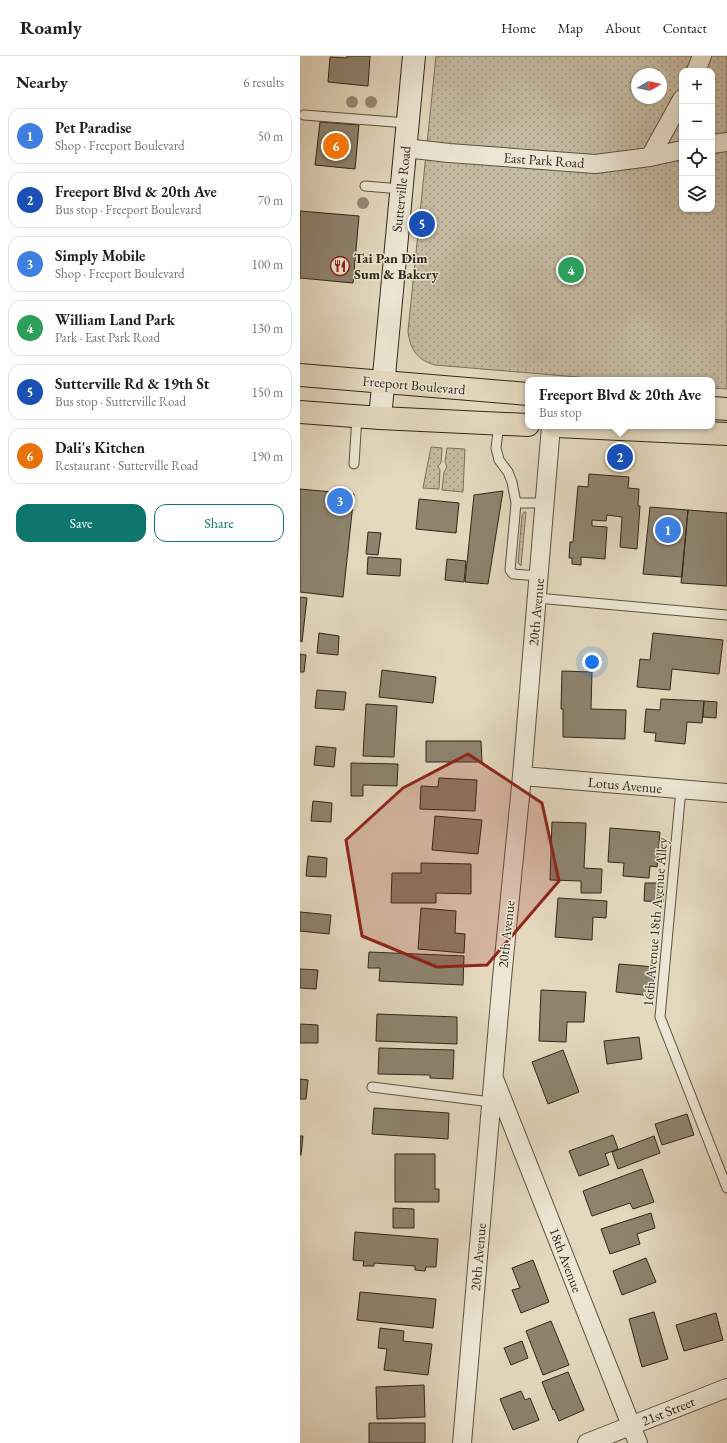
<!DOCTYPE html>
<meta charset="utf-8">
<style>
:root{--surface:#fff;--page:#f2f2f2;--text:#202124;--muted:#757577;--line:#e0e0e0;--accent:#0f766e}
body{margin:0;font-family:"EB Garamond",serif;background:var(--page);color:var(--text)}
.controls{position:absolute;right:12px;top:12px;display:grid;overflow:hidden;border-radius:8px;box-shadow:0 1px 3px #0004}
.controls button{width:36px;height:36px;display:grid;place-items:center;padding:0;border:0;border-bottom:1px solid var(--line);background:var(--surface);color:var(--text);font:20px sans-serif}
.compass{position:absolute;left:331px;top:12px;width:36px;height:36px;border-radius:50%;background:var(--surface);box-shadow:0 1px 3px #0004;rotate:81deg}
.you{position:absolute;left:292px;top:606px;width:14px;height:14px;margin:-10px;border:3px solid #fff;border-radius:50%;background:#1a73e8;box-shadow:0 0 0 6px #1a73e833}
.badge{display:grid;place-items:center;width:26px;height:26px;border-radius:50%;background:var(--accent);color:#fff;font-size:13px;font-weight:700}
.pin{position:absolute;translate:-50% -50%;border:2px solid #fff;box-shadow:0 1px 4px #0006}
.popup{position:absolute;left:225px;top:321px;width:190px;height:52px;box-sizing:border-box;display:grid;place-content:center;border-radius:8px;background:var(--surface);filter:drop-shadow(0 1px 3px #0005);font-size:13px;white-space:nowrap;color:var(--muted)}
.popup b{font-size:15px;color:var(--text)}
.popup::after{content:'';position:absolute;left:50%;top:100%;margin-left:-8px;border:8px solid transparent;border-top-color:var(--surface)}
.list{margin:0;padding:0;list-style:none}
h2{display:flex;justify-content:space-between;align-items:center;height:52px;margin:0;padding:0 16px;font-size:17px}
h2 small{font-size:13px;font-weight:400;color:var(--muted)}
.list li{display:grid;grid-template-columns:26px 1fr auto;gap:12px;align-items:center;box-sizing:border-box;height:56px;margin:0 8px 8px;padding:0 8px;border:1px solid var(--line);border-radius:12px}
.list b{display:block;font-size:15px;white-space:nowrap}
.list p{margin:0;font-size:13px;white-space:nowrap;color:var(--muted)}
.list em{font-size:13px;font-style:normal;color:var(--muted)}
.actions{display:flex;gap:8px;padding:12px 16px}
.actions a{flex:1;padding:9px 0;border:1px solid var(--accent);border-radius:12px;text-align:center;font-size:14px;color:var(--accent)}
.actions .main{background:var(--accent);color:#fff}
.icon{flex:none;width:22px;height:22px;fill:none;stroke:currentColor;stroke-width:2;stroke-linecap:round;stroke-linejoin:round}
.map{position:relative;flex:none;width:427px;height:1387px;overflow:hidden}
header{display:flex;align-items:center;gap:24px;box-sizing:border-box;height:56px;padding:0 20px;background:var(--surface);border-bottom:1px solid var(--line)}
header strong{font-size:19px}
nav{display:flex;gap:22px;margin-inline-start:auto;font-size:14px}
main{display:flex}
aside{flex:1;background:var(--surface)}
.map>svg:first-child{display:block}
.grass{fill:url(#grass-dots);stroke:#7a705e;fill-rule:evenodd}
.building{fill:#8e836f;stroke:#302619}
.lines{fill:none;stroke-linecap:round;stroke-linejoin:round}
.service-casing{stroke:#5d5242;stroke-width:11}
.minor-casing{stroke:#5d5242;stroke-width:20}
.secondary-casing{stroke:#302619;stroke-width:24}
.primary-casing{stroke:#302619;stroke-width:24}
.service{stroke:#ede6d5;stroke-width:9}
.minor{stroke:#ede6d5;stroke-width:18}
.secondary{stroke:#ede6d5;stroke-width:22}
.primary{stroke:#e4d8be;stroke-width:22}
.tree{fill:#958a76}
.marked{fill:#8f2418;fill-opacity:0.2;stroke:#8f2418;stroke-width:3;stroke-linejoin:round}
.labels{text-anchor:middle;stroke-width:3;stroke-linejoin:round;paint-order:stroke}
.street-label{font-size:14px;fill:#302619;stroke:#ede6d5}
.poi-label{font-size:14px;font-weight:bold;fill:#302619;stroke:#ede6d5;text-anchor:start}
</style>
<header>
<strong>Roamly</strong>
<nav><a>Home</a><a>Map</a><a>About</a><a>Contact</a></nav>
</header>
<main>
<aside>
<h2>Nearby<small>6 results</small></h2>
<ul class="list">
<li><span class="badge" style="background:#3f7fe0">1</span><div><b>Pet Paradise</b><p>Shop · Freeport Boulevard</p></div><em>50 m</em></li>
<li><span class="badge" style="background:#1a4fb4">2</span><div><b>Freeport Blvd &amp; 20th Ave</b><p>Bus stop · Freeport Boulevard</p></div><em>70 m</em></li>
<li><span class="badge" style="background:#3f7fe0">3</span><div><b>Simply Mobile</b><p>Shop · Freeport Boulevard</p></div><em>100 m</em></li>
<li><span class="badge" style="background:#2e9e5b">4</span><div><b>William Land Park</b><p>Park · East Park Road</p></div><em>130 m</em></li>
<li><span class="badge" style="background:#1a4fb4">5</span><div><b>Sutterville Rd &amp; 19th St</b><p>Bus stop · Sutterville Road</p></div><em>150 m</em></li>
<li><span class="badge" style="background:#e8710a">6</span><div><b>Dali's Kitchen</b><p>Restaurant · Sutterville Road</p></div><em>190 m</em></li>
</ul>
<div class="actions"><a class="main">Save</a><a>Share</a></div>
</aside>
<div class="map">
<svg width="427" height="1387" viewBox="0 0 427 1387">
<defs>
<pattern id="grass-dots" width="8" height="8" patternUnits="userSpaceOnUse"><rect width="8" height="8" fill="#c5baa2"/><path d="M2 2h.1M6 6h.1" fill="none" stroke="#a09783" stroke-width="1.8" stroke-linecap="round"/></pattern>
</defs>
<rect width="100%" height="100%" fill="#e4d8be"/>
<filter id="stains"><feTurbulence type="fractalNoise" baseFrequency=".005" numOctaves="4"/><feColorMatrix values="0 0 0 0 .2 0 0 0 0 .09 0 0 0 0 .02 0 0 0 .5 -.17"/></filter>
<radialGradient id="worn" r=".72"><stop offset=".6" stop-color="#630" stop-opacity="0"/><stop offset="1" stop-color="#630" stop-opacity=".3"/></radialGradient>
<path class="grass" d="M136,0H427V333L412,332V324H313L135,309C117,304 110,293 108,275ZM382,15H412V153H382ZM337,18H361V42H337Z
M131,391L142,392L141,407L138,410L140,414L139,433L123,432Z
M147,392L165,393L163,436L142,434L144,416L147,411L145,406Z
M224,456H226L221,510L218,507L222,459Z"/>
<path class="building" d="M47,0H70L68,30L28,26L30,1L47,2Z
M20,66L59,69L55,113L15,109Z
M0,155L59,160L53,227L0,222Z
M289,418L329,421L328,432L339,433L338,450H340L337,493L320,491L322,461L307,459L306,465L292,464V470L307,471L305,503L281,501V509L272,508V502H269L270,486H273L278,430L288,431Z
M0,433L54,438L43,541L0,536Z
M203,435L188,528L165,526L174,439Z
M119,443L159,447L156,477L116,473Z
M350,451L388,454L382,521L343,518Z
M388,454L427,457V530L381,527Z
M68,476L81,477L78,499L66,498Z
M68,501L101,503L100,520L67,518Z
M147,503L166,505L164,526L145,524Z
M0,541L7,542L2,586L0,585Z
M19,577L39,580L38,599L17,597Z
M353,577L423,584L419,618L372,613L370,634L337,631L340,603L350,604Z
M0,598L6,599L4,616H0Z
M82,614L136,621L133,647L79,641Z
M262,615L292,616L291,653L326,654L325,683L263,681V653H261Z
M17,634L46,636L44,654L15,652Z
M361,643L404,645L402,667L387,666L385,688L355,685L356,677L344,676L346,653L360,654Z
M404,645L417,646L416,662L403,661Z
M66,648L97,650L94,701L63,700Z
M126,685H181L182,706H126Z
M16,690L36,692L34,711L14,709Z
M51,707L98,708L97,730L63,729V740H51Z
M139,722L177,724L175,755L120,753L121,730L138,731Z
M13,745L32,747L31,766L11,765Z
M135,760L182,764L178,798L132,794Z
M252,766L286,767L284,812L302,813L301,837H281V825L250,824Z
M310,772L360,776L357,811L350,810L349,822L323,820L324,807L308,806Z
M8,800L27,802L26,821L6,820Z
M121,807L171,808V838L136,837V847H91L92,817H121Z
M345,827H364L363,846L344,845Z
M258,842L307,845L306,862L293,861L292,884L255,881Z
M121,852L156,855L155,877L165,878L164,897L118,893Z
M0,856L31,859L29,878L0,875Z
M69,896L164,900L163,929L79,925L80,912H68Z
M319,908L355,911L352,940L316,936Z
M0,913L18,914L16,933L0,932Z
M241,934L286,936L284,966H267L266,986L239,985Z
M77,958L157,961V988L76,985Z
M0,968L18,969V987H0Z
M339,981L342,1003L307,1008L304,985Z
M79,992L154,994L153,1023L130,1022V1019L78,1018Z
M263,994L279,1036L248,1048L232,1006Z
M0,1023L8,1024L6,1043H0Z
M74,1052L149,1057L148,1083L72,1078Z
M387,1058L394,1079L362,1089L355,1068Z
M313,1079L318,1093L305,1098L309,1109L279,1120L269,1095Z
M0,1080H3L1,1099H0Z
M354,1080L360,1097L318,1113L312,1096Z
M95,1098H135V1133H139V1146H95Z
M342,1113L354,1146L333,1153L330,1147L292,1160L283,1135Z
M93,1152L114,1153V1172H93Z
M351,1157L355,1172L337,1178L340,1188L310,1198L301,1173Z
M55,1176L138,1183L136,1211H126L125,1215L115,1214V1210L74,1207V1210H63L64,1205L53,1204Z
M346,1202L356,1226L322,1239L313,1215Z
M233,1204L249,1246L221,1257L212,1234L220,1232L212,1212Z
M60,1236L136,1243L133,1272L57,1264Z
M354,1256L368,1303L342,1311L329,1263Z
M416,1257L423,1284L384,1295L376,1269Z
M251,1265L269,1309L243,1319L226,1275Z
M80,1272L104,1275L103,1285L132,1288L128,1319L84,1314L87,1293L78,1292Z
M222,1285L228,1302L211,1309L204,1292Z
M268,1316L284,1354L259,1365L254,1353L253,1354L242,1326Z
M124,1329L125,1361L77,1363L76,1331Z
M221,1335L225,1344L230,1342L239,1364L213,1374L200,1343Z
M69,1367H125V1387H69Z"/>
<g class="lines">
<g class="service-casing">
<path id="service" d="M4,59L107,67
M65,130L101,133
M199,367L196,392L199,404L208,416L212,426L216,447H245
M54,408L57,360
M216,447L210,514L213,518L239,520
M237,542L427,559
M381,733L360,961L427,1132
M72,1031L191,1046"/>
</g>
<g class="minor-casing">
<path id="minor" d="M396,15L402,0
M412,88L427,86
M105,92L149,97L295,108L350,101L382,94
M350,101L382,43
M222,720L427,737
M195,1025L338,1387
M162,1387L202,922L222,720L251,370
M287,1387L427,1332"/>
</g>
<g class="secondary-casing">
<path id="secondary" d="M80,362L114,0"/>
</g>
<g class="primary-casing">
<path id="primary" d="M0,319L228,338
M412,352L427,353
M0,356L80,362L228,369
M256,370L427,378"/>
</g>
<use href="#service" class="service"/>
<use href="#minor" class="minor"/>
<use href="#secondary" class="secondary"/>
<use href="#primary" class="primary"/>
</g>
<g class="tree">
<circle cx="52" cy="46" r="6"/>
<circle cx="71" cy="46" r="6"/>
<circle cx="63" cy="147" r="6"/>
</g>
<path class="marked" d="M168,698L242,747L259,825L187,909L137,911L62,880L46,784L103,732Z"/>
<defs>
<g id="restaurant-ring" transform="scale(1)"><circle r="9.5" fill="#ede6d5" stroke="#8f2418" stroke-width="1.5"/><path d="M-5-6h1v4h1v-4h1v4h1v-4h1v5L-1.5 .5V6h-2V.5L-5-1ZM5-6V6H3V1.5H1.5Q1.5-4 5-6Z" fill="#8f2418"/></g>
</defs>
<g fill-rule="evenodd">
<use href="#restaurant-ring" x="40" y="210"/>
</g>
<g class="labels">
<g class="street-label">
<text transform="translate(244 104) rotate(4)" y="5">East Park Road</text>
<text transform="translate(101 133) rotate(-84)" y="5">Sutterville Road</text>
<text transform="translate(114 329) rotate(5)" y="5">Freeport Boulevard</text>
<text transform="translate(236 556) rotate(-85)" y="5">20th Avenue</text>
<text transform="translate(325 729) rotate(5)" y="5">Lotus Avenue</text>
<text transform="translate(355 866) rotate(-85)" y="5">16th Avenue 18th Avenue Alley</text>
<text transform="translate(206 878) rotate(-84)" y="5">20th Avenue</text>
<text transform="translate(178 1201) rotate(-85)" y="5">20th Avenue</text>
<text transform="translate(266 1204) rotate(69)" y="5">18th Avenue</text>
<text transform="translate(368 1355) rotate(-22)" y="5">21st Street</text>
</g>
<g class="poi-label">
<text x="54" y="207">Tai Pan Dim<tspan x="54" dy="16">Sum &amp; Bakery</tspan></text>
</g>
</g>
<rect width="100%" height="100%" filter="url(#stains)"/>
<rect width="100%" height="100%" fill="url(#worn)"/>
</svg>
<div class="controls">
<button>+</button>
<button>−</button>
<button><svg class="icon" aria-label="locate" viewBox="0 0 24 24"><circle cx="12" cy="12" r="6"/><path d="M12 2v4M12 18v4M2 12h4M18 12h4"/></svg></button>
<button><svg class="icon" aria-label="layers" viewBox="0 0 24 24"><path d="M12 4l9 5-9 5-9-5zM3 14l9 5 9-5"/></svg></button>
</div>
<svg class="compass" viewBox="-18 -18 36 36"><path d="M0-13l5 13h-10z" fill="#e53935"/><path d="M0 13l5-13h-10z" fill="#757577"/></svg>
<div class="you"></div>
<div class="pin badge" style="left:368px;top:474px;background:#3f7fe0">1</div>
<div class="pin badge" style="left:320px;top:401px;background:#1a4fb4">2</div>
<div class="popup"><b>Freeport Blvd &amp; 20th Ave</b>Bus stop</div>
<div class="pin badge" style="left:40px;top:445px;background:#3f7fe0">3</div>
<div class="pin badge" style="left:271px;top:214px;background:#2e9e5b">4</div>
<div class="pin badge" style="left:122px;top:168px;background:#1a4fb4">5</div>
<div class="pin badge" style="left:36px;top:90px;background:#e8710a">6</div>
</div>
</main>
